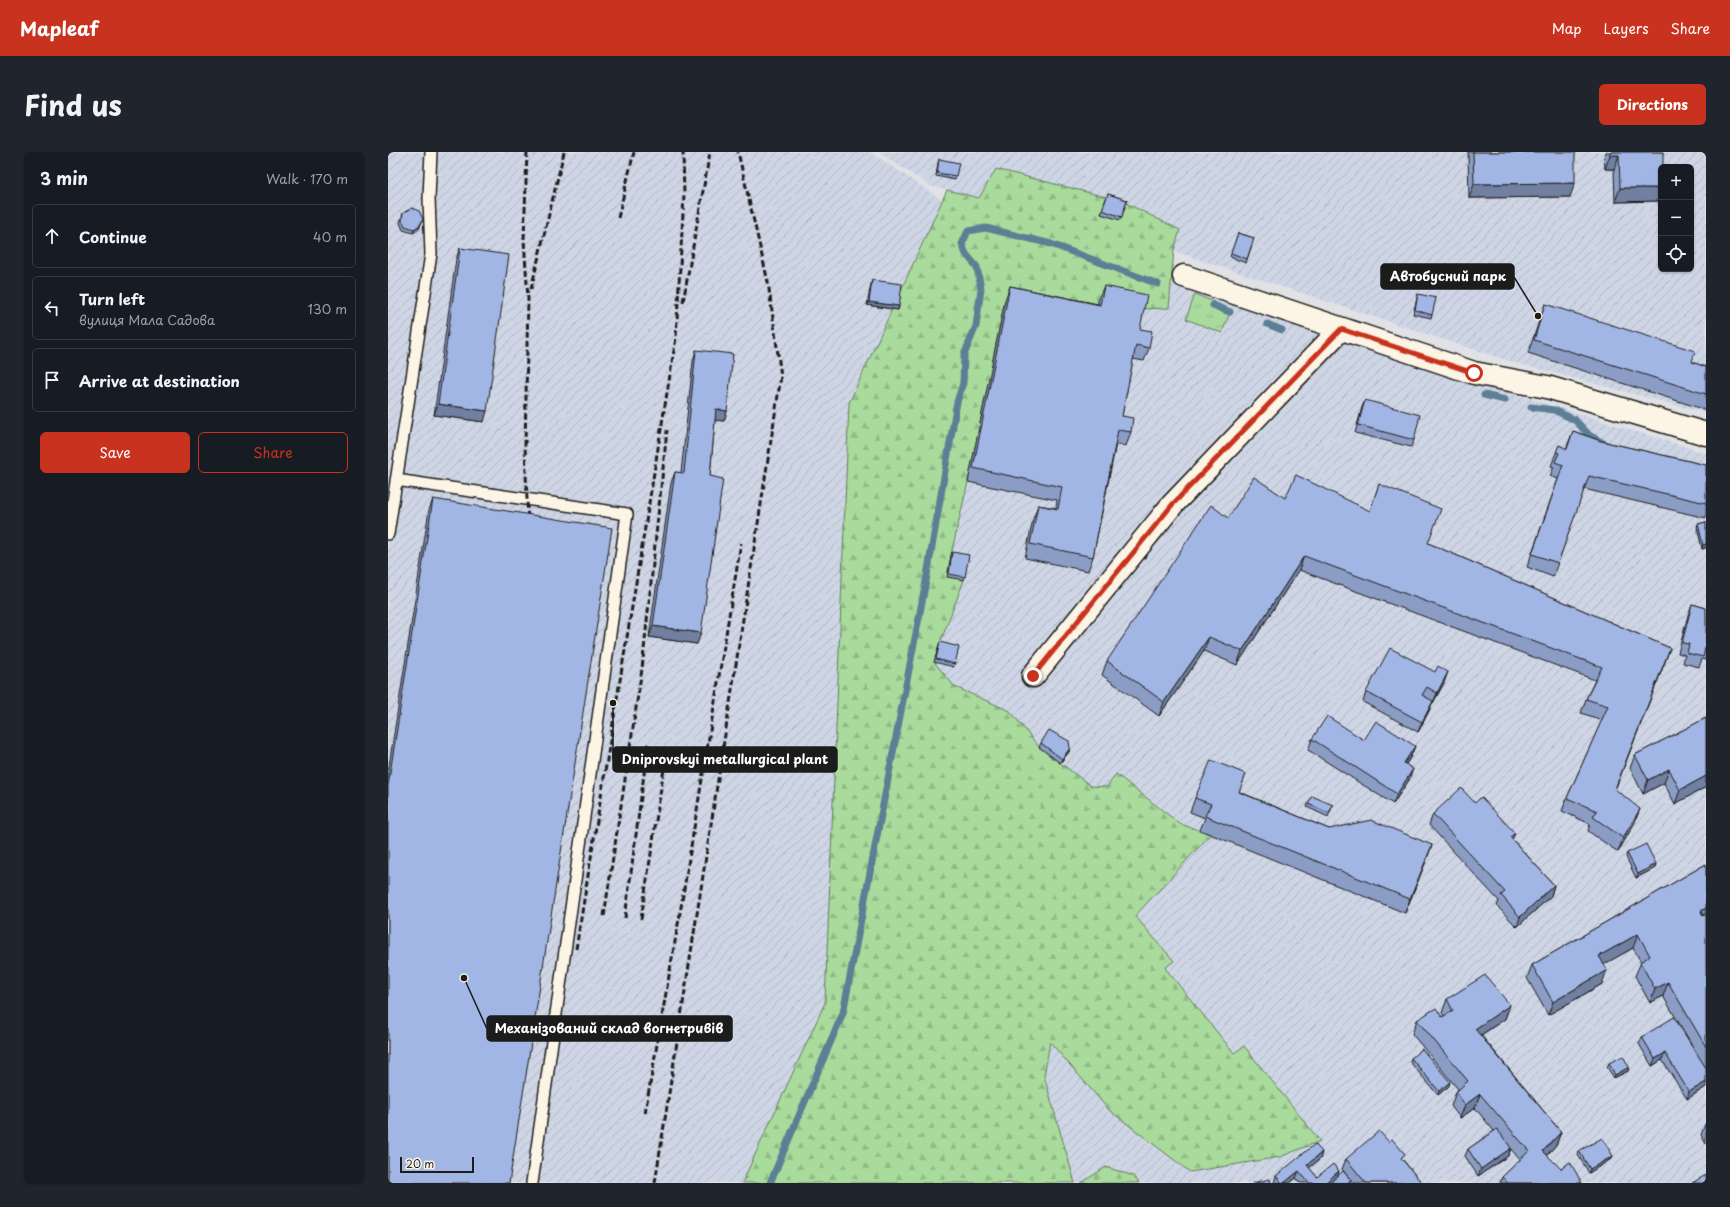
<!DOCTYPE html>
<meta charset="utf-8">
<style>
:root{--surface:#171b24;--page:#20242c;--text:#f1f3f6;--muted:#9ea1a6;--line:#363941;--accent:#c8321e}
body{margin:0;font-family:"Playpen Sans",sans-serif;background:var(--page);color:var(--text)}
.controls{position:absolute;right:12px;top:12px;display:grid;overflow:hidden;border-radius:6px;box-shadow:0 1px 3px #0004}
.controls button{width:36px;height:36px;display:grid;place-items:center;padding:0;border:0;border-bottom:1px solid var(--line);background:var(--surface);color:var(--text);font:20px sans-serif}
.scale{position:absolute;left:12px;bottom:10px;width:74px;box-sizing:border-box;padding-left:4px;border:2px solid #1c1c1c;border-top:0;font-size:11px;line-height:14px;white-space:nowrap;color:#1c1c1c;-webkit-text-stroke:3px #fcf5e5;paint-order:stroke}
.stop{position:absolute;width:12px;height:12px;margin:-9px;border:3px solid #c8321e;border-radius:50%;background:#fff}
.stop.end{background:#c8321e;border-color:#fff;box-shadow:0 1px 4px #0008}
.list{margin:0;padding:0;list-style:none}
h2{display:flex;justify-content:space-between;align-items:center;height:52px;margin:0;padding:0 16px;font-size:17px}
h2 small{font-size:13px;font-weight:400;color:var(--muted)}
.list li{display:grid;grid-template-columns:26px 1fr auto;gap:12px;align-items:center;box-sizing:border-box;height:64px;margin:0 8px 8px;padding:0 8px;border:1px solid var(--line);border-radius:6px}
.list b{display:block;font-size:15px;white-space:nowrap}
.list p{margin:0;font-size:13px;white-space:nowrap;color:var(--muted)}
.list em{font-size:13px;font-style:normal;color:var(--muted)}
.actions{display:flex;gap:8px;padding:12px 16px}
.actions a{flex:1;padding:9px 0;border:1px solid var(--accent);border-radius:6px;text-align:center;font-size:14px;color:var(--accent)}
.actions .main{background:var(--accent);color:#fff}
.icon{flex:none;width:22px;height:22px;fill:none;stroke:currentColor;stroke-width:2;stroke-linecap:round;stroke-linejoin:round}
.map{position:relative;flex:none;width:1318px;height:1031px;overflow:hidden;border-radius:6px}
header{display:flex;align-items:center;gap:24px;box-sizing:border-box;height:56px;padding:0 20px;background:var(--accent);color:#fff}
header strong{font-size:19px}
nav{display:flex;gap:22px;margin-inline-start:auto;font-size:14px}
.intro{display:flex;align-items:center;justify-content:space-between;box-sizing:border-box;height:96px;padding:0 24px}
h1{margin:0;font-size:28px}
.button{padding:10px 18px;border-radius:6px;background:var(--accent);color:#fff;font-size:14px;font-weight:700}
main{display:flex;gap:24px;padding:0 24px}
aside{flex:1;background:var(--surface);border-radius:6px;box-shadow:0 1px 3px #0004}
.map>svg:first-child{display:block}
.industrial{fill:url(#industrial-furrows);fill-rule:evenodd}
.grass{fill:url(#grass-tufts);stroke:#627c5c}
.forest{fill:url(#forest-firs);stroke:#627c5c}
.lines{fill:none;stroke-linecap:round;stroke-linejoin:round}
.stream{stroke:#5c7f95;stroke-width:7}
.lane-casing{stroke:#1c1c1c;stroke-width:14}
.street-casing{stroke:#1c1c1c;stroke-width:25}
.lane{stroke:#fcf5e5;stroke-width:11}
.street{stroke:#fcf5e5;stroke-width:22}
.rail{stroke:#1c1c1c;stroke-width:3;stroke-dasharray:6 3;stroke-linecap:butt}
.wall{fill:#8b9dc5;stroke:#1c1c1c}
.shaded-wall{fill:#717fa0;stroke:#1c1c1c}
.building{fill:#a2b6e5;stroke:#1c1c1c}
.route{stroke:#c8321e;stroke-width:5}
.leader{fill:none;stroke:#1c1c1c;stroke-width:1.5}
.callout-dot{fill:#1c1c1c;stroke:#fcf5e5;stroke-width:1.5}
.callout{fill:#1c1c1c;stroke:#1c1c1c;stroke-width:1.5}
.callout-label{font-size:13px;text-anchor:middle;font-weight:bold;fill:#fff}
</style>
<header>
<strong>Mapleaf</strong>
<nav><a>Map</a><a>Layers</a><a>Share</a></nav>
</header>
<div class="intro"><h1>Find us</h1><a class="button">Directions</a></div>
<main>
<aside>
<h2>3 min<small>Walk · 170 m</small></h2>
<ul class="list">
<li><svg class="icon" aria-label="ahead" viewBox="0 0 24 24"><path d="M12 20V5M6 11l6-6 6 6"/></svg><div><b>Continue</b></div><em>40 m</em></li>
<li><svg class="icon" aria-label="left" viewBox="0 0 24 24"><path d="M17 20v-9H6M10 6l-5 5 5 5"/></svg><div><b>Turn left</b><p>вулиця Мала Садова</p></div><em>130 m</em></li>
<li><svg class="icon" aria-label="arrive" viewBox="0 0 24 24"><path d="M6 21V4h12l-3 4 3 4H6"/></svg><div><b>Arrive at destination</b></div></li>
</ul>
<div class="actions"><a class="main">Save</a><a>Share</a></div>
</aside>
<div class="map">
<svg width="1318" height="1031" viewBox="0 0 1318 1031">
<defs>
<pattern id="industrial-furrows" width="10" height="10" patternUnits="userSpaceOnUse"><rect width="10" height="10" fill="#ced5e5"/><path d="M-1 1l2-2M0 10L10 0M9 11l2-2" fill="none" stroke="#b0b6c4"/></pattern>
<pattern id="grass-tufts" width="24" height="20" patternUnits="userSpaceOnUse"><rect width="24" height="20" fill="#a9db9c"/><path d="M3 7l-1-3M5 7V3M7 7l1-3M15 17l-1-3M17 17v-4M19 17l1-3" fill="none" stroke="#91bb86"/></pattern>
<pattern id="forest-firs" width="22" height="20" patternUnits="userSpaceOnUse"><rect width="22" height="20" fill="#a9db9c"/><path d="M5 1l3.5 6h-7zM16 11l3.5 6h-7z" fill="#91bb86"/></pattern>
</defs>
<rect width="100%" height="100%" fill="#e1e2e5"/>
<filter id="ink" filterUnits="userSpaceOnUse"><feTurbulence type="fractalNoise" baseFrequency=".025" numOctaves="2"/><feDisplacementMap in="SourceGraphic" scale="8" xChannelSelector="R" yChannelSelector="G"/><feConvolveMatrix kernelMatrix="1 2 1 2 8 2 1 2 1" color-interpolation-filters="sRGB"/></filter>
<g filter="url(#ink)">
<path class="industrial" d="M0,0H482L554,48L783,131L1059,221L1318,301V1031H0Z
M491,0H1318V261L1124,210L703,72L542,34ZM1273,15H1303V117H1273Z"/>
<path class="grass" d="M807,142L826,150L824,156L841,163L834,181L798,167Z"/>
<path class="forest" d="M608,17L718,45L713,62L738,51L792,78L786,98L781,156L754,157L711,147L707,166L617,148L580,330L563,403L576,428L551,494L546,510L567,535L622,559L651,595L703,634L719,635L728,622L792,672L823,682L747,764L786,809L777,816L846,901L856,894L932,989L892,1005L802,1020L721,958L662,890L656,924L687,1031H354L437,851L461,251L559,38L591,46Z
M718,1015L745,1024L751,1031H693Z"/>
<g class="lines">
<path class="stream" d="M825,153L842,160
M879,172L894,178
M1096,243L1117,248
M1143,255L1166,258L1187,268L1201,283L1219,293
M382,1031L455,861L538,429L569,250L575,231L576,203L588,174L593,137L589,115L578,102L574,92L580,79L598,76L663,92L770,132"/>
<g class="lane-casing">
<path id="lane" d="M8,328L239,362L144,1031
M0,382L43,102L41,46L43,0"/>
</g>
<g class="street-casing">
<path id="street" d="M796,124L1086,221L1159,235L1318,282
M645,524L784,353L953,177"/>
</g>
<use href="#lane" class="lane"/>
<use href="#street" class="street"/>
<path class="rail" d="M139,0L136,88L140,147L137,294L140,374
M230,66L246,0
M143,137L176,0
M295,150L322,0
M216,764L254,517L279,278
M237,766L260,592
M253,767L279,597
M188,797L288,186L296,43L295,0
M257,961L292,761L353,391
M267,1031L393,224L380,130L350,0"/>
</g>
<path class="wall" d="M1080,0H1187L1182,45L1081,46Z
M1218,0H1275L1270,49L1227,50L1226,17H1217L1216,5Z
M551,7L568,24L567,28L548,24L550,11Z
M720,42L739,48L732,68L713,62Z
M15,61L35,67L31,77L25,81L15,78L12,71Z
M850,81L866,86L858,111L842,105Z
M72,96L96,270L46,263L68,107Z
M484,128L511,154L510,158L479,153L483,132Z
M622,134L710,152V147L716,134L752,177L761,196L756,209L745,207L734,264L743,280L738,294L728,292L705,405L700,419L637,406L645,367L650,353L668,356L669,348L580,330L617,148Z
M1030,142L1044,163L1043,166L1025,162Z
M1157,152L1304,210L1318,215V258L1140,201Z
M308,198L339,259L336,269L327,268L322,324L309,492L261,485L283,331L287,320L293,321L305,209Z
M977,248L1026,288L1023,295L967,281L974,255Z
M1185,279L1213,289L1318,313V366L1196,337L1165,425L1139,415L1170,327L1162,324L1166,315L1163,314L1171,293L1178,297Z
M991,332L1040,391L1282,496L1227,637L1247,670L1230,700L1200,679L1202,672L1174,659L1179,646L1214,568L1193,561L1198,547L1207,528L911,418L849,513L816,499L771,564L714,523L719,509L840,366L897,346L982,359Z
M45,347L0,1031V620L41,358Z
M1318,370V396L1314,397L1309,375L1310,372Z
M564,400L577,425L576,428L559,425L563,403Z
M1304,452L1318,456V508L1314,507L1311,515L1295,511L1297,503L1290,501L1300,463Z
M552,490L567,512L566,515L546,510Z
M1056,531L1045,551H1044L1041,559L1030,580L975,550L978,540Z
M1318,566V635L1287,652L1276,631L1255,642L1242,616L1247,603Z
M924,587L976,588L1027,594L1023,604L1018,612L1021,628L1005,652L920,598Z
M653,591L682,596L681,600L672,611L651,595Z
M852,640L941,677L1044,693L1017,761L812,678L817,666L802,660L807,646Z
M1087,651L1124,687L1166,733L1163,744L1129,775L1109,754L1111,749L1041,673L1045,662Z
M920,652L945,653L940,665L919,655Z
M1239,701L1267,716L1248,726L1238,705Z
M1318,712V935L1299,947L1274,908L1264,914L1251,892L1254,885L1304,893L1275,844L1262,851L1247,824L1253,810L1245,796L1216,812L1214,832L1160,863L1139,826L1144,813Z
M1059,847L1122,853L1117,867L1093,883L1173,980L1168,993L1159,1003L1173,1017L1194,1031H1112L1114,1025L1132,1008L1123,997L1120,1004L1090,1024L1077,1004L1080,997L1106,979L1087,956L1072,966L1063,954L1068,940L1070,937L1024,882L1029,868L1054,865L1056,864L1054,861Z
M1023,906L1061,934L1050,943L1022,910Z
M1221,911L1241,915L1240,919L1226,926L1219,915Z
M1317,972H1318V992L1313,983Z
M1191,999L1225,1004L1223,1007L1201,1021L1190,1003Z
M934,1000L932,1007L921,1016L929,1025L951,1019L949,1024L961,1026L954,1017L958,1007L1015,1008L1034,1031H965L963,1028L961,1031H912L908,1026L902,1031H886L888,1024Z"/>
<path class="shaded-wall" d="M1222,3H1231L1226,17H1217Z
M1187,31L1182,45L1081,46L1086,32Z
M1232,36H1273V42L1270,49L1227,50Z
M32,73L31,77L25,81L26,77Z
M481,150L511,154L510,158L479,153Z
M50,252L99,259L96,270L46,263Z
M328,257L339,259L336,269L325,268Z
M1318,392V396L1314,397L1315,393Z
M916,404L911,418L849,513L854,499Z
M265,474L313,481L309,492L261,485Z
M821,485L816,499L771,564L776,550Z
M1282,496L1277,510L1222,651L1227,637Z
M1060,520L1056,531L1045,551L1049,541Z
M1045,549L1041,559L1030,580L1034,570Z
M1027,594L1023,604L1012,622L1016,611Z
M682,596L681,600L672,611L674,607Z
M1025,617L1021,628L1005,652L1009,642Z
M1281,617L1276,631L1255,642L1260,628Z
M1318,624V635L1287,652L1292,638Z
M1252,657L1247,670L1230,700L1235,686Z
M1127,681L1123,691L1122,685Z
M1044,693L1039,707L1017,761L1022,747Z
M1268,712L1267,716L1248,726L1250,722Z
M1166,733L1163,744L1129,775L1132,765Z
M1318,756V767L1313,759Z
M1250,782L1245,796L1206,818L1211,804Z
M1219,818L1214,832L1160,863L1165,850Z
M1280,830L1275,844L1262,851L1267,837Z
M1122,853L1117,867L1082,890L1087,877Z
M1277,901L1274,908L1264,914L1267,907Z
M1241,915L1240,919L1226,926L1227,923Z
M1062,930L1061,934L1050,943L1051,939Z
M1318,930V935L1299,947L1301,940Z
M1092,942L1087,956L1072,966L1077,953Z
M1173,980L1168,993L1150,1013L1155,999Z
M1123,996L1120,1004L1090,1024L1093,1017Z
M934,1000L932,1007L916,1020L919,1013Z
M1225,1004L1223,1007L1201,1021L1202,1017Z
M911,1019L908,1026L902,1031H896Z
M951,1019L949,1026L943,1031H937Z"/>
<path class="building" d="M1085,0H1187V31L1086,32Z
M1222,0H1275V15H1273V36H1232L1231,3H1222Z
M551,7L571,11L568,24L549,21Z
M720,42L739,48L734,65L714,58Z
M24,56L31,59L35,67L32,73L26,77L17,74L14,68L15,61Z
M850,81L866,86L859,107L843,101Z
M72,96L121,103L99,259L50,252Z
M484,128L514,132L511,154L481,150Z
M622,134L712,153L716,134L759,143L752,177L764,179L761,196L748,193L734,264L745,266L743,280L730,278L705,405L642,392L650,353L670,357L674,335L585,316Z
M1030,142L1048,146L1044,163L1027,158Z
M1157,152L1307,199L1304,210L1318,215V242L1146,188Z
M308,198L345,202L339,259L328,257L322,324L335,327L313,481L265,474L287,320L296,321Z
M977,248L1032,263L1026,288L970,273Z
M1185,279L1213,289L1318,313V351L1201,324L1170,411L1144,402L1175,313L1167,310L1171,301L1168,300L1171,293L1179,297Z
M908,323L982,359L991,332L1053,357L1040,391L1282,496L1227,637L1252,657L1235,686L1205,665L1209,659L1179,646L1220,554L1198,547L1214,515L916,404L854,499L821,485L776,550L719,509L823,353L840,366L866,325L897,346Z
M45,347L224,376L121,1031H0V634Z
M1318,370V392L1315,393L1310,372Z
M564,400L581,403L577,425L561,422Z
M1304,452L1318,456V496H1317L1315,505L1299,501L1301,492L1294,491Z
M552,490L571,495L567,512L548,507Z
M1002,496L1047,520L1050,514L1060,520L1049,541L1039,535L1034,543L1045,549L1034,570L978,540Z
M939,564L976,588L988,569L1027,594L1016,611L1025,617L1009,642L924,587Z
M1318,566V624L1292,638L1281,617L1260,628L1247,603Z
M661,578L681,589L682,596L674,607L653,591Z
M823,608L858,622L851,640L941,677L983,668L1044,693L1022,747L817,664L823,652L807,646Z
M1073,636L1087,651L1093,645L1127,681L1122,685L1166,733L1132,765L1113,743L1117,740L1045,662Z
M924,644L945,653L941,661L920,652Z
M1258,692L1268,712L1250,722L1239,701Z
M1318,712V756L1313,759L1315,764L1318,762V895L1280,830L1267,837L1252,810L1262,804L1250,782L1211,804L1219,818L1165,850L1144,813Z
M1097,823L1122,853L1087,877L1173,980L1155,999L1173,1017L1182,1010L1194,1031H1120L1114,1025L1141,999L1092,942L1077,953L1068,940L1080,929L1029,868L1048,856L1054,865L1065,859L1059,847Z
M1286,865L1318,916V930L1301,940L1277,901L1267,907L1254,885Z
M1034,897L1062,930L1051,939L1023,906Z
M1235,904L1241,915L1227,923L1221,911Z
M1109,977L1123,996L1093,1017L1080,997Z
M991,979L1001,990L1004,987L1017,1002L1013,1006L1034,1031H978L958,1007Z
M1214,986L1225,1004L1202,1017L1191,999Z
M927,992L934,1000L919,1013L929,1025L945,1012L951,1019L937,1031H921L911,1019L896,1031H894L888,1024Z
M955,1019L963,1028L959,1031H942Z
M1318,1023V1031H1304Z
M882,1027L883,1031H864Z"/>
</g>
<g class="lines" filter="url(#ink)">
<path class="route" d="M645,524L784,353L953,177L1086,221"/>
</g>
<path class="leader" d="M1150 164L1126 125M225 551L225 607M76 826L99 877"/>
<g class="callout-dot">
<circle cx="1150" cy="164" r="4"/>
<circle cx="225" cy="551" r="4"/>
<circle cx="76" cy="826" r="4"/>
</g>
<g class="callout">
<rect x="993" y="112" width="133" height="25" rx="4"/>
<rect x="225" y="595" width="224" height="25" rx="4"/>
<rect x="99" y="864" width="245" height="25" rx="4"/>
</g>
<g class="callout-label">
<text x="1060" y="129">Автобусний парк</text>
<text x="337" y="612">Dniprovskyi metallurgical plant</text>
<text x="221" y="881">Механізований склад вогнетривів</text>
</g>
</svg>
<div class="controls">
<button>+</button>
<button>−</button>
<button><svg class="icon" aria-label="locate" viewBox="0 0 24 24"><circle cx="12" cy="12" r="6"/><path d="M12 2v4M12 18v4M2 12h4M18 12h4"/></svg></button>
</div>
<div class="scale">20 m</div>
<div class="stop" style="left:1086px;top:221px"></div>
<div class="stop end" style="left:645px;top:524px"></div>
</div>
</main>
